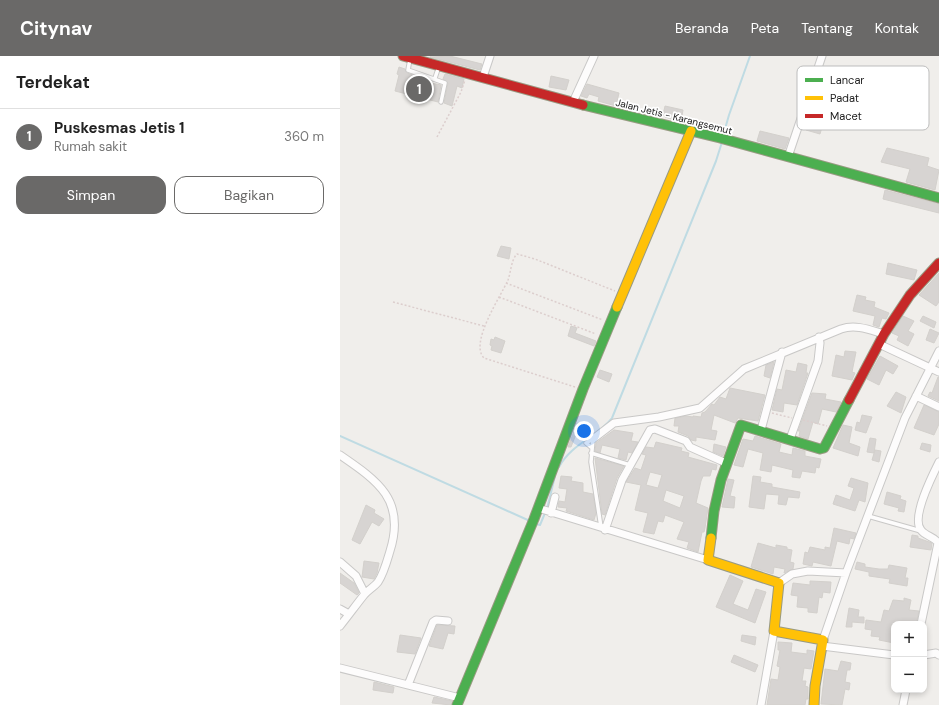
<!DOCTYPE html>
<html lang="id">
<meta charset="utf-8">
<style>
:root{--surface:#fff;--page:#f2f2f2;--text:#222;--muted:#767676;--line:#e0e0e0;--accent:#6a6968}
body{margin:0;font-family:"DM Sans",sans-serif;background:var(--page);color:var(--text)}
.controls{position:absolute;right:12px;bottom:12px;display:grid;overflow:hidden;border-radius:8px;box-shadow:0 2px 6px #0003}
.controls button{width:36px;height:36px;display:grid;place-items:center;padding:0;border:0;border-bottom:1px solid var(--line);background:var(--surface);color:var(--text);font:20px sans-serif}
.you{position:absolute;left:244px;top:375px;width:14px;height:14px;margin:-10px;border:3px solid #fff;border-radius:50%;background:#1a73e8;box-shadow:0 0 0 6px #1a73e833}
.badge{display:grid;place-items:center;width:26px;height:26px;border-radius:50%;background:var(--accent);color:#fff;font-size:13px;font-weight:700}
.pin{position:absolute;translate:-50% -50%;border:2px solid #fff;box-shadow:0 1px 4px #0006}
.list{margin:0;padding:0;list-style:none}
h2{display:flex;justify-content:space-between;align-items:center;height:52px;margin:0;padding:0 16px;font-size:17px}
h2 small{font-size:13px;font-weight:400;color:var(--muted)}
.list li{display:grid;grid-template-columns:26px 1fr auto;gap:12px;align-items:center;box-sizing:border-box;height:56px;padding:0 16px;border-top:1px solid var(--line)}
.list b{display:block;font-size:15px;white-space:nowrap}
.list p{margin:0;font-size:13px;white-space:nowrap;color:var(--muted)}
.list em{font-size:13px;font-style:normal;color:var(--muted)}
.actions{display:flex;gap:8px;padding:12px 16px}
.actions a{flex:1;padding:9px 0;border:1px solid var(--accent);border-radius:12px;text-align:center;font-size:14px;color:var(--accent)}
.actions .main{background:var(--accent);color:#fff}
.map{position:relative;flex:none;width:599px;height:649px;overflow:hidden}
header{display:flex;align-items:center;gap:24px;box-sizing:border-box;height:56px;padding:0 20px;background:var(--accent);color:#fff}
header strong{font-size:19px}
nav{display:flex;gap:22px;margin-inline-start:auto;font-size:14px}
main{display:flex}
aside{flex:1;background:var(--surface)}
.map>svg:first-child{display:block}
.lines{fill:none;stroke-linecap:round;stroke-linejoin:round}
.stream{stroke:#bfdbe3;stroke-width:2}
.building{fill:#d7d4d2;stroke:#d3d0cc;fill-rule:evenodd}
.lane-casing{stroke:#c9c8c7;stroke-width:5.5}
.street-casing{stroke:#c9c8c7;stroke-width:9}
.fast-casing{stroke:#999a82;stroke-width:11}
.slow-casing{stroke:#999a82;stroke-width:11}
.jam-casing{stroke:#999a82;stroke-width:11}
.path{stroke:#dccecd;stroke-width:1.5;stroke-dasharray:2 2;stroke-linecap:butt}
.lane{stroke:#fdfcfc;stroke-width:3.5}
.street{stroke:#fdfcfc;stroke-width:7}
.fast{stroke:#4caf50;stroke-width:9}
.slow{stroke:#ffc107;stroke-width:9}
.jam{stroke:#c62828;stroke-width:9}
.labels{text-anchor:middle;stroke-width:3.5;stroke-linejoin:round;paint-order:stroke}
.street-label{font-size:10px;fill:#222;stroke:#fff}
.key{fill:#fff;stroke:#bdbdbd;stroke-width:1}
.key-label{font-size:11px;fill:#222}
</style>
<header>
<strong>Citynav</strong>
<nav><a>Beranda</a><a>Peta</a><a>Tentang</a><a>Kontak</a></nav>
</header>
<main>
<aside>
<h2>Terdekat<small></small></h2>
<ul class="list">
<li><span class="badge">1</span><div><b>Puskesmas Jetis 1</b><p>Rumah sakit</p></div><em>360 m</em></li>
</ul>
<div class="actions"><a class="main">Simpan</a><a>Bagikan</a></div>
</aside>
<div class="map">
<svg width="599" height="649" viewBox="0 0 599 649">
<rect width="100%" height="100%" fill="#f0eeeb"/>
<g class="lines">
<path class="stream" d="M383,80L389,59L410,0
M0,380L190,465
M219,411C231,388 257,381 272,362L376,105L382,86
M207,453L215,420
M196,468L200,469L205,457"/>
</g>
<path class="building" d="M110,0L142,8L140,14L90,1Z
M59,11L65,13L67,17L87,24L86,26L101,29L98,46L55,35L59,19L57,18Z
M105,18L124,23L122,32L117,30L112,50L104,47L108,27L103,23Z
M211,20L229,24L226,34L209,31Z
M247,28L279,37L276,50L258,45L259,41L249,38L247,42L241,40Z
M325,50L343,54L341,66L325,61L323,59Z
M467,67L482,71L480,78L466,74Z
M420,75L449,82L445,93L417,85Z
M547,92L589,102L587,110L599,114L595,134L566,126L570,113L541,106Z
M545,134L599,148V157L543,143Z
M161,190L171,192L169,203L157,200Z
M548,207L577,214L574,224L546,218Z
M599,217V246L596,250L579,239Z
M517,239L526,241L525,244L535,246L534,251L549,257L546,263L542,262L539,271L533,269L535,260L513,255Z
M563,260L574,265L568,275L574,278L568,290L557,284L559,280L552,277Z
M583,260L596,266L594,272L580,265Z
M231,270L237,272L235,277L256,285L254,290L228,280Z
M590,273L599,277L594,287L586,284Z
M155,281L165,285L161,297L151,294L152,290L150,289L151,283L154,284Z
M505,295L516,296L512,316L515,317L512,324L492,320L496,299L504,301Z
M540,300L558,310L553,318L546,314L539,329L527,323Z
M434,306L430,322L424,320L426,309Z
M458,307L467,309L466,317H468L457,349L444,347L443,356L432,354L437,333L442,334L446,314L456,316Z
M260,314L272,318L269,326L257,321Z
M598,321H599V345L588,340L590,336L592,337Z
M390,332L425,339L418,365L398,362L395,367L374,359L371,374L377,375L375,384L356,381V385L351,384L348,380L338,376L339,370H334L335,362L346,360L353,361V360L361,361L362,357L365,356L372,348L374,349L380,341L386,343Z
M556,336L566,341L561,357L547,350Z
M472,337L486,338L485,343L501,346L496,356L482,353L478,368L473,366L468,383L459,380L460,375H458Z
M584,349L599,356V368L594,379L574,372Z
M522,359L532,361L526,377L515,374L517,366L520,367Z
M237,367L240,368L231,391H228Z
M503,369L512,371L509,387L520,391L518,400L493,392Z
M274,374L293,377L291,385L298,386L292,397L288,396L286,404L278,402L280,393L262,389L260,397L255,395L256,387Z
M415,380L441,388L439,396L452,399L453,392L465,395V400L481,403L479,412L476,411L475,417L462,415L460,422L452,421L453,414L432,409L431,416L420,414L423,397L408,393L403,411L394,409L403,383L413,385Z
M530,382L536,383L534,397L527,396Z
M316,386L342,392L341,395L349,397L348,401L377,409L376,414L372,413L370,420H363L361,425L356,447L368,452L365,472L364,476H362L358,496L347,492L349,486L337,483L344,466L325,459L323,466L318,465L314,478L303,476L308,457L295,454L301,429L286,426L295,412L301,414L306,399L302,398L306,391L314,392ZM310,416L322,419L318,432L306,429ZM326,434L344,440L340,452L323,445Z
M582,387L591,389L590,396L580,393Z
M374,388L386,391L383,400L373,396Z
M535,394L541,395L539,406L532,404Z
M255,402L284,410L277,422L265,459L262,458Z
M221,420L232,421L231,425L243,427V436L253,438L256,457L254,464L226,455L227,452L218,451L219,445L225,446L227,433L219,432Z
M413,420L421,421L420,426L432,428V431L460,436L459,442L448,441L446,449L438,448L439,439L426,438L424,453L409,451Z
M511,422L528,427L525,446L519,444L515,455L493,448L496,439L510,444L514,432L508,430Z
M388,423L394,424L390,440L395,441L394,452L382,451Z
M547,436L561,440L560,443L566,445L564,456L558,455L559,452L544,448Z
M26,449L35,454L34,457L44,463L39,470L32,466L20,488L12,484Z
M494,472L516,477L514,483L510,482L509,488L497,485L491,510L473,506L472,510L463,508L465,496L468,497L470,491L485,494V491L490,492Z
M572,479L578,480V482L592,487L591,494L570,491Z
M418,487L436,492V489L447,491V493L452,494L450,506L454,507L453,513L444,517L445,513L434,511L433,518L411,511Z
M24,505L39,507L37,517L34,523L22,521Z
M517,506L525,508V511L539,513H548L549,509L567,512L565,522H568L567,530L549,527L550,523L529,520V516L515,513Z
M0,517L14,527L19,537L17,539L0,527Z
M390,519L403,525L393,548L408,554L416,533L426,536L415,567L376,551Z
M470,525L491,526L490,537L483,536L482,542L479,541L477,557L468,556V552L457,551L458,540L451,539L453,527L470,529Z
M564,542L571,544L569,554L579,555L576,568H554V587L539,584L540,581L531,580L532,574L525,573L526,564L541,566L544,554L549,555L553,544L564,545Z
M509,552L519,554L518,561H524V567L512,566V571H506Z
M97,569L115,570L114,578L108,577L103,593L89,590Z
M60,579L81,582L75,598L57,596Z
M402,579L416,581L415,589L401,585Z
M438,586L452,587L451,596L467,598V594L474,595L471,613L464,612L462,625H466L465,630L468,631V643H466L465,649H427L431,623L438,624L440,611L437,610L440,594H438Z
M394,599L418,609L415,616L391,606Z
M501,605L511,607L510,614H507L505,626L510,627L509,634L505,633L502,649L481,648L485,613L498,615Z
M34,626L54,631L53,637L33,634Z
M94,641L112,645L111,649L92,647Z"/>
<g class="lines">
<g class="lane-casing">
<path id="lane" d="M70,3L68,14L105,27L101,46
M95,22L99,10
M253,383L251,406L261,471
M252,392L246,387L253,383
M251,397L290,409
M528,460L581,475"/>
</g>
<g class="street-casing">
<path id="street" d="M143,21L150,0
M233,46L254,0
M448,101L482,0
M539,288L599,316
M576,340L599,351
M421,374L442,296
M253,383L274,367L319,361L360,352L404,313L501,273C516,268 530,274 544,278
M450,383L478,305L480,287L479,281
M0,399C38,425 66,444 50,495C47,505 44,517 38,526C34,531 28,534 24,539C16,549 8,560 0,570
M198,452L368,504
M211,457L215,441
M265,474L282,424L310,374L315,373L346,385L350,391L386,407
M0,506L16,520L25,538
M439,527L452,518L468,515L506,517
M0,553L9,558
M581,568L598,487C595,481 585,480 581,474C571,462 592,420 599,406
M483,584L506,517L565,362L599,295
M482,590L554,599
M584,599L596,597L599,599
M0,612L120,642
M68,629L93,566L96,564L108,565
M421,649L434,575
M563,649L566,634"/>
</g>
<g class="fast-casing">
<path id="fast" d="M243,49L380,82L599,142
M371,482L374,455L381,424L401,369L480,393L484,392L509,344
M117,649L194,463L243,333L277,251"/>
</g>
<g class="slow-casing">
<path id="slow" d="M277,251L351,75
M371,482L368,504L439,527L434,575L483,584L475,630L474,649"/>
</g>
<g class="jam-casing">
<path id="jam" d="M63,0L243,49
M509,344L544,278L570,239L599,207"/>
</g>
<path class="path" d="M97,81L121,36L125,24
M166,227L263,264
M159,241L256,278
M53,246L144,270
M235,331L144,302C129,287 161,240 168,224C171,216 171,204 177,198L195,203L275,235
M432,357L452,362
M463,364L487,370"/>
<use href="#lane" class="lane"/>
<use href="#street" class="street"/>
<use href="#fast" class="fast"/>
<use href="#slow" class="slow"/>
<use href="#jam" class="jam"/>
</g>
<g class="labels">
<g class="street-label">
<text transform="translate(334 60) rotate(14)" y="4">Jalan Jetis - Karangsemut</text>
</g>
</g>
<rect x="457" y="10" width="132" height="64" rx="6" class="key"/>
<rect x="465" y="22" width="18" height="4" fill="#4caf50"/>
<rect x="465" y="40" width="18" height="4" fill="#ffc107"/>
<rect x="465" y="58" width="18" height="4" fill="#c62828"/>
<g class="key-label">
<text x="490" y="28">Lancar</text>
<text x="490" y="46">Padat</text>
<text x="490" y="64">Macet</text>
</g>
</svg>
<div class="controls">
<button>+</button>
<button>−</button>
</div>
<div class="you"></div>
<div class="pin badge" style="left:79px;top:33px">1</div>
</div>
</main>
